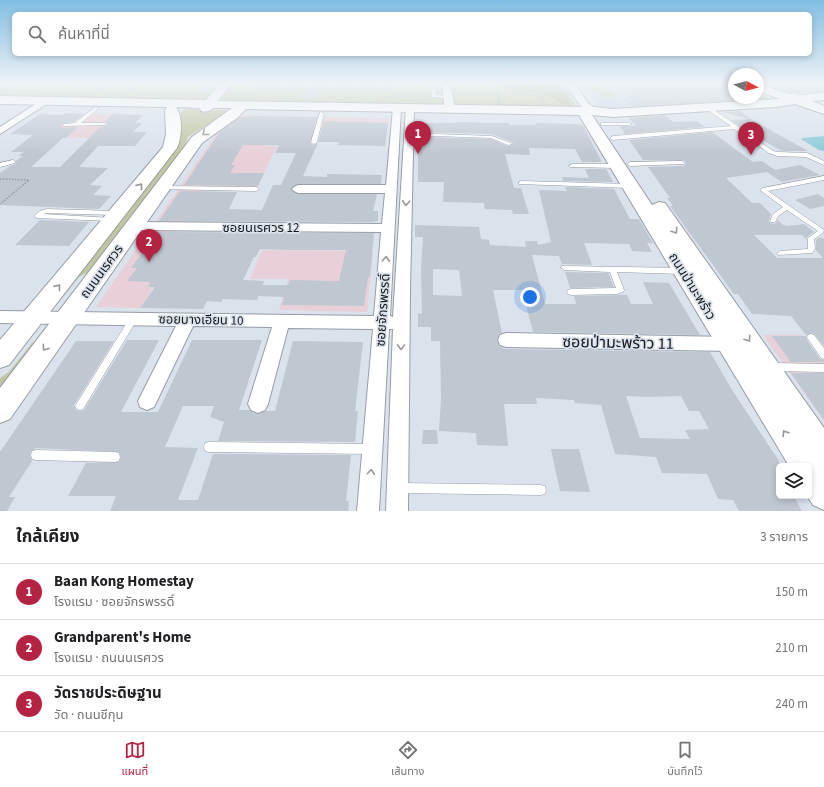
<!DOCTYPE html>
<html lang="th">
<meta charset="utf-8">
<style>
:root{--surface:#fff;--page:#f6f6f6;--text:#202124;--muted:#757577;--line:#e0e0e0;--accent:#b52342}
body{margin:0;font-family:"Source Sans 3","Noto Sans Thai",sans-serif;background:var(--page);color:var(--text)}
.controls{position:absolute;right:12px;bottom:12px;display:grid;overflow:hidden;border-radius:6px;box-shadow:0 2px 6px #0003}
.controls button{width:36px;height:36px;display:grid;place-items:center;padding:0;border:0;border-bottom:1px solid var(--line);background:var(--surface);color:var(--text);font:20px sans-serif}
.compass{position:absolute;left:728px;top:68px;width:36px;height:36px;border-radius:50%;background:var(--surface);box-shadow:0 2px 6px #0003;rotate:97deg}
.you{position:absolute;left:530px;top:297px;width:14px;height:14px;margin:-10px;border:3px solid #fff;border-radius:50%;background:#1a73e8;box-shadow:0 0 0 6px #1a73e833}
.badge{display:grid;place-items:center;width:26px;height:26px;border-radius:50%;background:var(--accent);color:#fff;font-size:13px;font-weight:700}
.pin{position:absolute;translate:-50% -33px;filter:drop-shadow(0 1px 2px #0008)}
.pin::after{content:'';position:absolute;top:21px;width:14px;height:12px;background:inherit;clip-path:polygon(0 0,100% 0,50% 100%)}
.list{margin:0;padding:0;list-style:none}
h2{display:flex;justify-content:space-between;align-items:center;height:52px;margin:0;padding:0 16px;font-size:17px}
h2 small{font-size:13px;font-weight:400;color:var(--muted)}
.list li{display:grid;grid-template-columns:26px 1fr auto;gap:12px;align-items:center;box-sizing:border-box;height:56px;padding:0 16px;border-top:1px solid var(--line)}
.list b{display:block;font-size:15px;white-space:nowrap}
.list p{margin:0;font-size:13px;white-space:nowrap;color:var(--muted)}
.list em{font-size:13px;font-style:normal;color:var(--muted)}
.icon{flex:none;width:22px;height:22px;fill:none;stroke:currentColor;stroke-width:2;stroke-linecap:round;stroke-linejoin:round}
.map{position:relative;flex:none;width:824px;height:511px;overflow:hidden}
.search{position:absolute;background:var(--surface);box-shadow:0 2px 6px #0003;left:12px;right:12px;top:12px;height:44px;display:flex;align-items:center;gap:10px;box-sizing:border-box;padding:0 14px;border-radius:6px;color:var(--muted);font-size:15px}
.sheet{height:220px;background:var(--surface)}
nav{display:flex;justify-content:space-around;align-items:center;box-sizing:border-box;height:56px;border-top:1px solid var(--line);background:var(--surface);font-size:11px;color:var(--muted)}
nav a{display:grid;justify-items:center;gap:2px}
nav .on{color:var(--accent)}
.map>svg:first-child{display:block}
.commercial{fill:#e9d0d8}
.built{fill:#c9d7e6}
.green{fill:#bfc7a0}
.forest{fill:#a9b382}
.water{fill:#89cad8}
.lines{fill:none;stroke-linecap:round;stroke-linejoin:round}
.stream{stroke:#89cad8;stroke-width:2.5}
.building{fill:#bfc7d0;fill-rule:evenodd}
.lane-casing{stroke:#959da6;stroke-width:1}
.street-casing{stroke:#959da6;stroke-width:2}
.secondary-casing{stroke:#959da6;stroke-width:2}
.path{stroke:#959ca3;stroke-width:1.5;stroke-dasharray:1.5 1.5;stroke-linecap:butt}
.lane{fill:#fff;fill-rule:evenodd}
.street{fill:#fff;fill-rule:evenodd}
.secondary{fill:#fff;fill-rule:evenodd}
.oneway{stroke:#979899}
.labels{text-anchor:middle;stroke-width:3.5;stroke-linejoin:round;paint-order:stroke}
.street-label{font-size:13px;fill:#171a1d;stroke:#dae2ec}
.near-street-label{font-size:16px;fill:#171a1d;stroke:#dae2ec}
</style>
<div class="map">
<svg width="824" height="511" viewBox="0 0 824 511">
<rect width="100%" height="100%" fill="#dae2ec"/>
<path class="commercial" d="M63,113L125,115L99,138L45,137L62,124L50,123Z
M244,115L283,116L279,122H267L255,145L277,146L256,190L204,189L149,275L161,276L140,308L96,307L216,135Z
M324,117L389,119L387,131L320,129Z
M262,250L373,251L367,312L279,310L288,279H250Z
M763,335H802L824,364V421Z"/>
<path class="built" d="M582,84H709L713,86L697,88L667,97L678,105L602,108L599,107Z"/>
<path class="green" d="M0,84H564L573,99L575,106L572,108L0,98Z
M586,84H605L617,94C607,103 593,91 586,84Z
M709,84H734V98H758V92L770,99V101L678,105L667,97L697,88L712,86Z
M186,109L225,110L227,112L188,137L185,146L90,271L79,277L62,298L60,299L178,147L181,140V112Z
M415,112L543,114L546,115L417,113Z
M35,342V343L0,389V378L9,372L32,343Z"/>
<path class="forest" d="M486,84H560L569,99V105L563,104L541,92L517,93L491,84Z"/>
<path class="water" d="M824,136V151L819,150L801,139L803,138Z"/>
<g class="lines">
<path class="stream" d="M206,91L212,84"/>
</g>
<path class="building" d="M310,84H322L315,99L300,98Z
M612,84H707L721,91V88H734V98H740L743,100L633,106L628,102L635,101Z
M770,84H802L823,91L801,94L770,86H772H770Z
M740,111L751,119L808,151H782L745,130L731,120L749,119L723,112Z
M65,113L84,114L74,122L61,124V126L64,128L78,127L66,138H63L31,167H60L100,127L107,126L108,124L105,122L112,114L143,115L135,123H142L133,132H147L135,146H98L79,167L108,168L90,185L102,186L93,195L111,196L99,209L0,205V173L10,166L16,164V161L23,156H18L24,152H11L33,135L10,134L40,114L62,115Z
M665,115L673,122L697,121L705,127L625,134L620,126H637L628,118Z
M248,116L317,117L310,142L313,145L318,143L303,176L327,177V174L382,175L381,184H298L293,186L291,190L298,194H377L373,211H378V221H375V222L159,221L180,191L237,192L229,209L262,210L273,185H281L296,153H275L279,145H243L231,165H235L230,173H264L258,186L184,185L220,132L240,117H247Z
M324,121L388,123L385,146L338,145L339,142H318Z
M454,122L510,123V125H536L535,123L578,124L583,126L602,162H582L575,149L529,148L530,155L505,154L514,188H521L529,214H513L512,210L485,209L484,203L443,202L444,182H418V137L491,139L507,146L514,145V143L492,134L418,132V123H455Z
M712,132L753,162L762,161L775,170L800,165L820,175L782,182L767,172L726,178L752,203H760L771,214L769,220L770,223L775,224L778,220L783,225L788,226L804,224L814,232L807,237L806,239L802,235H754L777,258H823L816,250V240L820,237L824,239V346L814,334L811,333L806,335L791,316L752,314L738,294H734L670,206H673L667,198H670L648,167L684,166L686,162L682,160H643L629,140Z
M585,169H606L613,182L563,181L562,177L589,178Z
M565,187L614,189L630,219H639L653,243H647L652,252L632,251L629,244L584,243L592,265L562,264L559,256L532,255L545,304H576L574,296L627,295L631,304H653L643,282L669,283L700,335L533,332L522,290H493L502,333L499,334L497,339L499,346L505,349L710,352L732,390L779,461V497H794L802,511H739L733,500L718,499L707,474L662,473L656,457L615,454L601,405L575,403L574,400L536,398L537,404H504L508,446L477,445L476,433L439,431L441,399L440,341H431V327H418V313L422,314L421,269L423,237H415V225L479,227L481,239L489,240L490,245L526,247L525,241H537L538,245L551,242L539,190L567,191ZM433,269L459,270L462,296L433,295ZM626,396L647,397L681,396L689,411H699L709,429L685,430L690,439L640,438Z
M818,194L824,198V206L810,209L795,200Z
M40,220L87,222H89L69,246L15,245Z
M153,232L374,233L370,277H368L364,306L282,305L284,297L258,296L257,300L223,299L221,302L207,301L203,309L140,308L155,287H148L150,282L127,281L137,268H131L145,249H141ZM260,249L290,250H346L339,281L290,280L288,285H263L264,281L243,280L254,257H256Z
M565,272L608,273L614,287L570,288Z
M772,336H806L807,340L820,359L824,360V362H791Z
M127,340H159L121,412H158L192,340H262L239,410H249L257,414L266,411H275L293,341L363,342L355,411H358L355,442L218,441L224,422L210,417L214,406H183L165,447L198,448L178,500H198L213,454L351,455L346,501H349L348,511H110L116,496H68L86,463L119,462L121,457L119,452L36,448L31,451L30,455L32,461L9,497H15L7,511H0V452L76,341H114L74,405L76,410L80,411L84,410Z
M791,373H824V420Z
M423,430H437L438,444H422Z
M551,449H579L590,492L560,491Z"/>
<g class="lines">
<g class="lane-casing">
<path id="lane" d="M431,84H435L436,95L448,96L450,97V98L432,97Z
M794,93L809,98V99L807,100L794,95L784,97L782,96Z
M95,107L99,108L81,123H104L106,124V125L64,126L62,125L64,124L75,123Z
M706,107H710L773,151L778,152L807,153L824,161V165L806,157L777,156L769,153L734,129L613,140L610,138L613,136L731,126L706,109Z
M320,112L324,113L317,142L314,144L311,142Z
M601,123H630L632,124L630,125H601Z
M406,133L492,136L513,144L508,145L491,138L408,135L406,134Z
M13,160L15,161V163L0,167V163Z
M682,161L685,163L684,164L630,166L627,164L630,162Z
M572,164H618L621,166L618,168L570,167L569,166Z
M824,176V180L768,191L824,230L823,233L814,239L815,249L812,253L778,255L777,253L780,251L808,249V238L818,231L787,210L778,216L775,222H771L770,221L773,214L783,207L760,190L763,188Z
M521,181L630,184L633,186L630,188L519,184V182Z
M162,186L256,187L259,189L256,191L160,189V187Z
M47,209L115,211L118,213L115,215L47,213L43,214L112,218L113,219L110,221L37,218L34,216L40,211Z
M562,266L682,268L686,271L682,274L617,272L624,290L623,292L617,294L571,295L568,294L567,292L568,290L571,289L616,288L610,272L565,270L561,268Z
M134,315L137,316L138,318L83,409L80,410L77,409L75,406L77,403L131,316Z
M811,334L814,335L824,348V359L821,358L808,339L807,337L808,335Z
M772,363L824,364V372L772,371L769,370L768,367L769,364Z
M209,442L371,444L375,445L376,449L375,453L371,454L209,452L205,451L204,447L205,443Z
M36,450L115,452L119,453L120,457L119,461L115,462L36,460L32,459L31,455L32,451Z
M399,483L541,485L545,486L546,490L545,494L541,495L399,493L395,492L394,488L395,484Z"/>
</g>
<g class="street-casing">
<path id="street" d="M442,84H450L455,109L453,111H447L445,109Z
M567,84H575L588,103L599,111L597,113C583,116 573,94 567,84Z
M45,98L49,101L48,103L0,134V127Z
M397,105L401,108L390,316L393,317L406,108L410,105L414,108L410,292L408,511H386L393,329H389L379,511H357L373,329L288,328L268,404L265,410L258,413L251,410L248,404L272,327L193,326L154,407L147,410L140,407L138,401L176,326L0,323V311L374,316L381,232L134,230L129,229L128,226L129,223L134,222L382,224L385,193H298L294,191L292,189L294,187L298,185H386L393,108Z
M506,333L730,337L736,339L739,344L736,349L730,351L506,347L500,345L498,340L500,335Z"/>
</g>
<g class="secondary-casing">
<path id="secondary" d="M219,84H231L218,101L594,107L613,109L780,99L758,91V84L797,96L824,92V100L812,101L824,106V114L795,104L776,107L613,117L592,115L652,205L659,202L665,203L824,428V510L813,505L807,496H809V466H789L579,115L246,109L237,118L202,143L10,419L0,423V388L192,137L232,108H213C209,112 206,112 201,111L200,108L176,107C183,117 182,137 177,148L9,365L0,368V340L163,147L166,134L165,110L167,107L0,104V96L206,100Z"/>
</g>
<path class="path" d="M55,84H82
M495,86H536L545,106L500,105Z
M255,88H393V84
M255,88L258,84
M340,88L341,84
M313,89L316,84
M1,90L12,84
M98,92L109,84
M128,92L138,84
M0,179L29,180L0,204"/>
<use href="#lane" class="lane"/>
<use href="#street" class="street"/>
<use href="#secondary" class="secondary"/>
</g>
<defs><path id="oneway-chevron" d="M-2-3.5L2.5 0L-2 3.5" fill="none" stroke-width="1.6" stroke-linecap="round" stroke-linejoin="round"/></defs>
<g class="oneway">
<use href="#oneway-chevron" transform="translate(205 133) rotate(142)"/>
<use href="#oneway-chevron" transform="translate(140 186) rotate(-51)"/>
<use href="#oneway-chevron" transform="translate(406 203) rotate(93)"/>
<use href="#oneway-chevron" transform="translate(675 231) rotate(56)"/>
<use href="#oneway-chevron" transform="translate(386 259) rotate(-87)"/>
<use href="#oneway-chevron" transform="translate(58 287) rotate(-51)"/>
<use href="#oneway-chevron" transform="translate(748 339) rotate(56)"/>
<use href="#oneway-chevron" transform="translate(401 347) rotate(91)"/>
<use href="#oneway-chevron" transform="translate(45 348) rotate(126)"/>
<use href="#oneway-chevron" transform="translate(785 433) rotate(-122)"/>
<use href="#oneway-chevron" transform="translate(371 472) rotate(-86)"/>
</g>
<linearGradient id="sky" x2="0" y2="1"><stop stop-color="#82bde2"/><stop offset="0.54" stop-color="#eef2f6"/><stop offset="1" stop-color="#eef2f6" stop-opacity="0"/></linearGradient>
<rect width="824" height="155" fill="url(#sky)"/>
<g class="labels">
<g class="street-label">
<text x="261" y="232">ซอยนเรศวร 12</text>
<text transform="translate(101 271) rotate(-54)" y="5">ถนนนเรศวร</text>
<text transform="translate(693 286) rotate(58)" y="5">ถนนป่ามะพร้าว</text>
<text transform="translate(382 310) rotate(-86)" y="5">ซอยจักรพรรดิ์</text>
<text transform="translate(201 319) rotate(1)" y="5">ซอยบางเอียน 10</text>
</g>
<g class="near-street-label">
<text transform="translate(618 342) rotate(1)" y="6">ซอยป่ามะพร้าว 11</text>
</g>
</g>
</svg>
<div class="controls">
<button><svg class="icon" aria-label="layers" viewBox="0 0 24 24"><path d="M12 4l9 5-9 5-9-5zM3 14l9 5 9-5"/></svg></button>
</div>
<svg class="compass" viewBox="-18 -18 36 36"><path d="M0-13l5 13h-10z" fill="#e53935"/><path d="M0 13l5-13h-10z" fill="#757577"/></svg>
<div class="you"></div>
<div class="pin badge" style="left:418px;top:154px">1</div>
<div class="pin badge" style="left:149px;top:262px">2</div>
<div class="pin badge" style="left:751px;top:155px">3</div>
<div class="search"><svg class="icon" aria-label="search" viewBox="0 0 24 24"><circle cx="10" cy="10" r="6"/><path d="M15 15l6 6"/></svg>ค้นหาที่นี่</div>
</div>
<section class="sheet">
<h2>ใกล้เคียง<small>3 รายการ</small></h2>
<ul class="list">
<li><span class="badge">1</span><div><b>Baan Kong Homestay</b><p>โรงแรม · ซอยจักรพรรดิ์</p></div><em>150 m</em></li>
<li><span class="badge">2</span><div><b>Grandparent's Home</b><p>โรงแรม · ถนนนเรศวร</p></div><em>210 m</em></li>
<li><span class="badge">3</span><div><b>วัดราชประดิษฐาน</b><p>วัด · ถนนชีกุน</p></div><em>240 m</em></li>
</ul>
</section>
<nav>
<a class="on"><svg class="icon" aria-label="map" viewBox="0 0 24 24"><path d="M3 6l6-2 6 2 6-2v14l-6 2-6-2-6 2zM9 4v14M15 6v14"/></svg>แผนที่</a>
<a><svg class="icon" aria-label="directions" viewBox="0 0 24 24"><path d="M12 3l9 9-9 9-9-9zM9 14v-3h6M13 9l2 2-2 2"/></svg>เส้นทาง</a>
<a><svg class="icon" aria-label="saved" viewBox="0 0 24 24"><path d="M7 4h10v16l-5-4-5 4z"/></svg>บันทึกไว้</a>
</nav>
